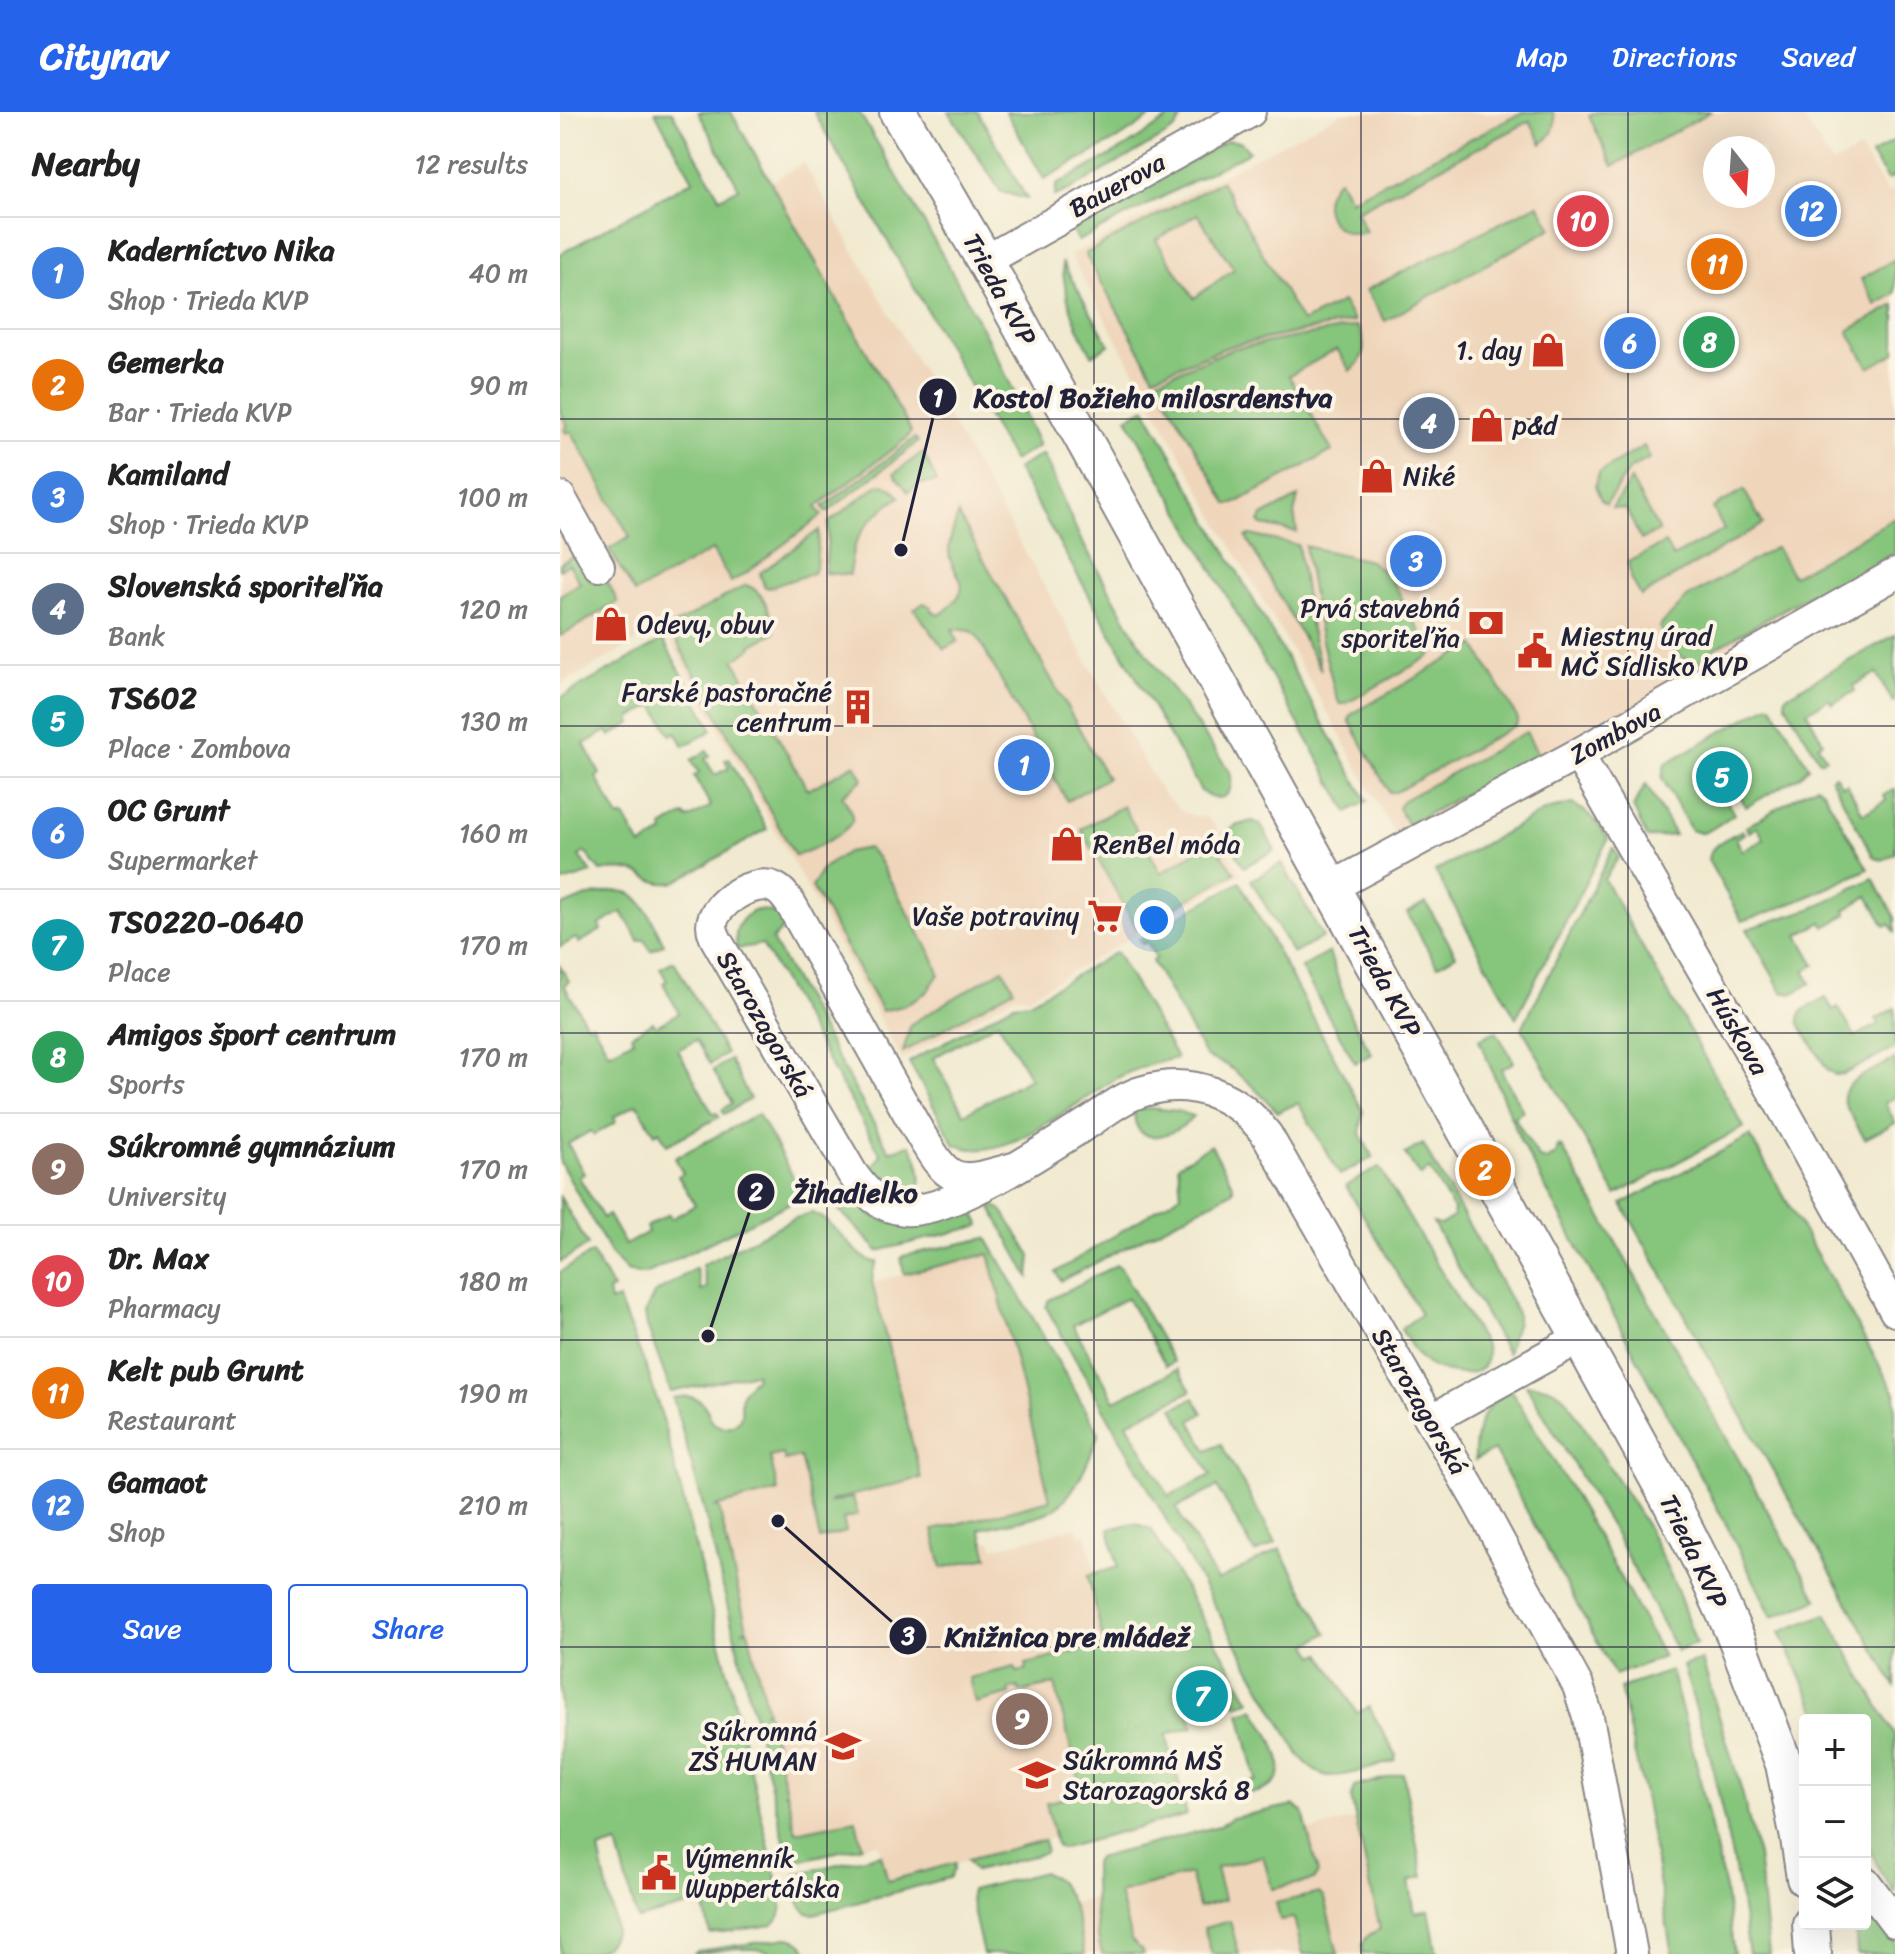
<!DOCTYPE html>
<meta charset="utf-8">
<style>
:root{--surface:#fff;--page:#f2f2f2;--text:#222;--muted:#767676;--line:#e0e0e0;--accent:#2563eb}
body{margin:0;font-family:Sriracha,sans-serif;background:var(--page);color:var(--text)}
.controls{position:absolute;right:24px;bottom:24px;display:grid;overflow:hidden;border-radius:8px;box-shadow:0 8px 32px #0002}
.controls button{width:72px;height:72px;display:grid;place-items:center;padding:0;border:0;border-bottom:2px solid var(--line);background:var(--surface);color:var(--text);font:40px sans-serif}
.compass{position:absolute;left:1143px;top:24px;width:72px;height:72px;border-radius:50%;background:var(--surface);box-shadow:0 8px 32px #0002;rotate:163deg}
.you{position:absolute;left:594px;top:808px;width:28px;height:28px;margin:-20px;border:6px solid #fff;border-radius:50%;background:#1a73e8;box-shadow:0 0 0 12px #1a73e833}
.badge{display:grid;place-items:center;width:52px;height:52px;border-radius:50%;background:var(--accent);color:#fff;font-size:26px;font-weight:700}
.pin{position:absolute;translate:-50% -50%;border:4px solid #fff;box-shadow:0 2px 8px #0006}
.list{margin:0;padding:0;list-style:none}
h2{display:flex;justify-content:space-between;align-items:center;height:104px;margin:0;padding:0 32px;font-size:34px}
h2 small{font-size:26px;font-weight:400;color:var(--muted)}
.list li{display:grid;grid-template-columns:52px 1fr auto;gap:24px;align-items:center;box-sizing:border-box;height:112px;padding:0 32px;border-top:2px solid var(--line)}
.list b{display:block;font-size:30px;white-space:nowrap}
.list p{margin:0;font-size:26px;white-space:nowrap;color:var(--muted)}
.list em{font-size:26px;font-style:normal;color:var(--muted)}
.actions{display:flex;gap:16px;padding:24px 32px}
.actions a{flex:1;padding:18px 0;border:2px solid var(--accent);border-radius:8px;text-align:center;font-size:28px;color:var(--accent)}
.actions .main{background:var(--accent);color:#fff}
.icon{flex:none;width:44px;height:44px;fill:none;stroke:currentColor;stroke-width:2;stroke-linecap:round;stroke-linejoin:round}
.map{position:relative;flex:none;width:1335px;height:1842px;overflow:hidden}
header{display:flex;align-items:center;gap:48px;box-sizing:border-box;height:112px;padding:0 40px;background:var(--accent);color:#fff}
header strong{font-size:38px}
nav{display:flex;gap:44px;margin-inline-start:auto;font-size:28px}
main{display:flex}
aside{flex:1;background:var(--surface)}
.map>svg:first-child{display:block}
.built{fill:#efd6bb;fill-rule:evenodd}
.green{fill:#86c57c;stroke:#54745c;stroke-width:2;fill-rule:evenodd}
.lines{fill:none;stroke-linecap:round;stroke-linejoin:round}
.minor-casing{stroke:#8a8686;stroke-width:34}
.tertiary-casing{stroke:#8a8686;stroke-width:40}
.minor{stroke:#fff;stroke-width:30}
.tertiary{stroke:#fff;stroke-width:36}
.grid{fill:none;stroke:#22223b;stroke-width:2;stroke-opacity:0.55}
.labels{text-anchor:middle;stroke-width:8;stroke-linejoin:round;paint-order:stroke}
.street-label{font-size:26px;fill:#22223b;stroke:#fcf5e5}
.poi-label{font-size:26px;fill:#22223b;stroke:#fcf5e5;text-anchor:start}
.leader{fill:none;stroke:#22223b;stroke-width:3}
.callout-dot{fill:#22223b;stroke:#fcf5e5;stroke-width:3}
.mark-label{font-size:24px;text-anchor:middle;font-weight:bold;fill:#fff}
.callout-label{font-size:28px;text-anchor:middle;font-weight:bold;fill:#22223b;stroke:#fcf5e5;stroke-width:8;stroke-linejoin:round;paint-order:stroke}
</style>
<header>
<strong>Citynav</strong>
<nav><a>Map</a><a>Directions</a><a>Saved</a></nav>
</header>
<main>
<aside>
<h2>Nearby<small>12 results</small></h2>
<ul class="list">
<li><span class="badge" style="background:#3f7fe0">1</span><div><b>Kaderníctvo Nika</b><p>Shop · Trieda KVP</p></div><em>40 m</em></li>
<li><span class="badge" style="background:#e8710a">2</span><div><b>Gemerka</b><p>Bar · Trieda KVP</p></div><em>90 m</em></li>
<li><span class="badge" style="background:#3f7fe0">3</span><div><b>Kamiland</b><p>Shop · Trieda KVP</p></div><em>100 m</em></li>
<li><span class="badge" style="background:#5c6f8a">4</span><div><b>Slovenská sporiteľňa</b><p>Bank</p></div><em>120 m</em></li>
<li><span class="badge" style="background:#0f9aa8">5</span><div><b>TS602</b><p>Place · Zombova</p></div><em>130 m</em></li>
<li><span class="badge" style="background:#3f7fe0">6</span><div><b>OC Grunt</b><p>Supermarket</p></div><em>160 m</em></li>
<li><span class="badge" style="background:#0f9aa8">7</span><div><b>TS0220-0640</b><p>Place</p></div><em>170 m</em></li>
<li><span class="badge" style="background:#2e9e5b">8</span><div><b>Amigos šport centrum</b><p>Sports</p></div><em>170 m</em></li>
<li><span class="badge" style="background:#8d6e63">9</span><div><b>Súkromné gymnázium</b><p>University</p></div><em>170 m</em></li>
<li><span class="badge" style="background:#e0444e">10</span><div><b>Dr. Max</b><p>Pharmacy</p></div><em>180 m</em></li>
<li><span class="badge" style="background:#e8710a">11</span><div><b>Kelt pub Grunt</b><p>Restaurant</p></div><em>190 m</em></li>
<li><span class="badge" style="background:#3f7fe0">12</span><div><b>Gamaot</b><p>Shop</p></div><em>210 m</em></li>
</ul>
<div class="actions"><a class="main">Save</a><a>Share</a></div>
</aside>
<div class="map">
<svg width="1335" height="1842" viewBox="0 0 1335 1842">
<rect width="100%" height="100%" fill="#fcf5e5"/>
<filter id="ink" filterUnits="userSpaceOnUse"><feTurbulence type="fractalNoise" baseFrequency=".0125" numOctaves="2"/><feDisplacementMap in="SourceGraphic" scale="16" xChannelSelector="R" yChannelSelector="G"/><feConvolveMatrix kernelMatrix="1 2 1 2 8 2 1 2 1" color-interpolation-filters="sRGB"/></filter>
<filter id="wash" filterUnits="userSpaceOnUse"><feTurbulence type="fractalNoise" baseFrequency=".006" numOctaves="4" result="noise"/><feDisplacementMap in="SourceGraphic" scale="32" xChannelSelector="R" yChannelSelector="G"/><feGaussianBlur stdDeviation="1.8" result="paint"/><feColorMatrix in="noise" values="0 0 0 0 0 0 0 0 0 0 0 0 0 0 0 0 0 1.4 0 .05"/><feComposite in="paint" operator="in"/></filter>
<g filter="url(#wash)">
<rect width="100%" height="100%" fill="#f1ead0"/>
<path class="built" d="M783,0H1240L1272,52L1300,37L1328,81L1335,78V462L843,737L772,608L660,414L510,143ZM1155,36H1203V84H1155Z
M244,51L595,669L603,682L622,699L633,704H645L653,711L682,762L468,885L455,884L342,948L102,515L0,573V189Z
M429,1141L490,1388L373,1418L382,1455L427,1445L424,1431L431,1429L434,1436L516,1415L519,1425L526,1423L535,1461L528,1463L595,1451L633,1615L606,1622L623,1691L328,1769L318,1731L233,1750L229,1749L144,1397L218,1379L210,1345L223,1342L225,1349L240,1345L261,1427L286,1419L283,1407L269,1389L361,1366L312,1170Z
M803,1705L828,1807L818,1842H425L512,1792L545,1783L543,1772Z"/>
<path class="green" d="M95,0H112L160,86L179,76L138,0H171L349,315L351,320L347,326L256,395L262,403L186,461L171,470L152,438L75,481L49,437L70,425L11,319L6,321L4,317L8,314L0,300V142L133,68Z
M254,0H299C364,109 428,218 479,334L453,349Z
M389,0H418L467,87L441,80Z
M446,0H598L563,24L484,67Z
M618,0H625L616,16L608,22L509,78L495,84L496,73L564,36Z
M963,0H993C998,14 992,23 982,32L970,9L796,99L806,120C772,130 751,89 779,67L790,88Z
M1037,0H1150L1053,54L1029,4Z
M668,28L681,30L689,40L518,129L511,117Z
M1335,28V64L1328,68L1311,43Z
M661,69L742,210L782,190L794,209L670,234L594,264L525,142ZM637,102L674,157L634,186L596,128Z
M978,92L992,116L825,209L806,178Z
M1335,147V182L1316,193L1301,167Z
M502,150L549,233L532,243C514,211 505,188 502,150Z
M1335,193V241L1309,256L1288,219Z
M797,214C807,231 807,246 790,259L777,237L729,264L772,339L674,392H667L596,268L672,237Z
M585,296L807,689L788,700L567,306Z
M355,326L358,330L267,400L263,395Z
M1084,334L1090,346L1070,357L1046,392L1041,388L1035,374L1039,361Z
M363,340L377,370L360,372L348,380L334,362Z
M483,342L519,424L577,527L670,660C676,683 660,694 641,679L458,359L457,357Z
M1071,368L1099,419L1081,428L1066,397L1052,396Z
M323,372L334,378L340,385C309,405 290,425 290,463L265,461L269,410L317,374Z
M1184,378L1203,412L1081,484L1071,466L1068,450L1105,431L1113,445L1164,418L1153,396Z
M738,385L734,401L737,420L702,413L699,410L702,404Z
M398,402L547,666L507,689L417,524L411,519L392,517L398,529L384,537L354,497L364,491L371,495L373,500L379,503C385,500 388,497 393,491C412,471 395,465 390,446C386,432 395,416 398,402Z
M1335,406V441L1264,481L1254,480L1145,542L1137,553C1113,541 1112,538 1099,515L1127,486L1216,435L1233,464Z
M259,418L256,454L253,461L208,476L204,474L200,461Z
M690,423L738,433L751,518L761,558L686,425Z
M745,434L810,449L830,465L872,541L870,544L785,592H780C773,581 773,570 769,557C758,516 751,476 745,434Z
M17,442L31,469L43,462L58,490L0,524V483L20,471L9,452L0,458V451Z
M186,473C207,481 209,500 215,520L191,534L192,536L174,548L248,678L295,652L303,667L282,684C286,690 294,701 292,709C287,722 248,740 235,744L109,516Z
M1335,523V589L1333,590L1316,561L1293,574L1295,579L1272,592L1269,587L1247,600L1263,630L1258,633L1266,646L1260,649L1225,591L1226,584Z
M103,528L152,616L151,619L124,634L116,620L111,623L94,593L70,606L72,611L50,624L47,619L24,632L40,662L36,665L59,706L64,704L81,734L104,720L102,715L124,703L128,707L151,694L134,664L139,661L131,648L147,639L150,644L145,647L155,663L169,656L165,648L169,646L207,717L115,770C95,775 90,764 73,759C62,757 51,757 40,759L25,740L19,744L32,761L0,771V586Z
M915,533L958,607L956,613L836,680H829L789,608L792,602L906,537Z
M1212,593L1249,655L1240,664L1186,695L1175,675L1178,672L1165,648L1146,658L1159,684L1163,682L1174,702C1161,710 1146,726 1131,718L1102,666L1105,652L1207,594Z
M966,620L978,642L848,713L838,696L842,689Z
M1275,663L1282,674L1287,672L1303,702L1326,688L1324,683L1335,677V741C1327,746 1322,751 1313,744L1271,666Z
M1086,672L1115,723L1087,726L1073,695Z
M1257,674L1263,679L1308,757C1266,777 1226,796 1182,809L1148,748C1149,732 1169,726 1182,718L1184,722L1176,727L1183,739L1204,727L1197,715L1189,720L1186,715L1249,677Z
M1012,692C1029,700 1039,712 1048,727L956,906L875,759L986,698Z
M563,694L601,761L653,729L675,761L577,817L521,717Z
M692,709L700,712L715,738L684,755L664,721L675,714Z
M307,736L317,745L374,847L379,862L367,880L343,894L322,899L252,775L263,756L287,740Z
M1053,736L1059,745L1044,767L1184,1015L1056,1083L962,916Z
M722,751L763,825L733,842L691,768Z
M1313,766L1335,805V820L1330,812L1325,814L1308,784L1285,798L1287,802L1265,815L1262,810L1238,823L1255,853L1244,859L1251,871L1232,882L1222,880L1187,817L1253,796Z
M680,770L803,999L800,1022L813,1045L780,1063L738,991L718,1000L689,971L667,953L646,945L592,849L596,846L587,830L582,832L579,827Z
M53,779C59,779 66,779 72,782C85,789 97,819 104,832L91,839L84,827L79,829L62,800L39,813L41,818L19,831L16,826L0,835V795L24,785Z
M866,791L896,843L877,854L847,801Z
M196,798C210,798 218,801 227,812L212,828L329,1039L350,1033C366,1057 368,1098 328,1077C321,1073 315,1066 309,1060L321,1043L202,832L177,837C173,818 179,806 196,798Z
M556,840L617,946C596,950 576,956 557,966C519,988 458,1041 413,1037C407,1037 400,1034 395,1033L349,950L454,892L469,890ZM438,910L470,966L404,1002L373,946Z
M769,840L791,905L812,942L795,951L741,856Z
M114,849L166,942L150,952L136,928L118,938L153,1002L157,1001L159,1005L107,1033L99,1019L95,1022L77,992L54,1005L56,1010L34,1023L31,1019L8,1032L24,1062L19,1065L43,1106L48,1103L65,1133L88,1120L86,1115L109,1102L111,1107L135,1093L118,1064L123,1061L115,1046L198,1002L244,1084L86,1162H78L67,1159L51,1142L0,1050V854L9,869L4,873L27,913L32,911L49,941L73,928L71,923L93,910L96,914L119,901L103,871L107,869L100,856Z
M443,857L454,877L343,940L351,912Z
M1266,886L1273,898L1278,895L1295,925L1318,912L1316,907L1335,896V936L1284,962L1275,963L1267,957L1239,911C1237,896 1255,892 1266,886Z
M936,919L954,950L941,958L963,999L954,1005L979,1046L986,1048L996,1043L998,1034L1002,1035L1258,1488L1212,1505L1168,1416L961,1030L919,927Z
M1335,947V985L1325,991L1335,1011L1305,1027C1300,1018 1285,997 1284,988C1280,969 1321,955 1335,947Z
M170,948L190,987L164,1002L162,998L172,991L153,958Z
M589,996L618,999L633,1004C624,1018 592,1033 579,1018C574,1012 574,1004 574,998Z
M1190,1024L1335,1281V1574L1062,1092Z
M863,1032L917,1127L957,1201V1210L947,1241L873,1111L880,1113L893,1105L894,1098L869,1057L861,1064L845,1042Z
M651,1033L673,1073V1078L670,1081L501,1169L496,1160L621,1082L618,1053Z
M819,1055L926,1235C934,1270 888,1264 869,1253C856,1245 849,1230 841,1217L861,1202L786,1074Z
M285,1076L312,1104L328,1110L411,1095L420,1112L419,1114L318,1139L263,1081Z
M0,1085L28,1133L0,1150Z
M428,1090L442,1098L471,1144L469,1165Z
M252,1101C278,1109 297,1151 317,1150L313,1160L312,1170L361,1366L270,1389V1391L293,1385L298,1403L283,1407L286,1420L260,1427L240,1345L225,1349L223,1342L210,1345L218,1379L154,1395L159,1396L168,1435L165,1436H168L187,1516L184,1518H188L207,1598L203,1600H207L217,1639L213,1640H217L226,1680L224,1681H227L236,1720L296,1708L302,1734L233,1750L229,1749L228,1745L144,1397L113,1286C126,1283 138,1283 146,1296C150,1302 149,1308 155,1312C161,1316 166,1316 173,1313C188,1305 177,1292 183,1280C186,1274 191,1270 196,1266L195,1261L111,1280L87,1214L85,1201L94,1182L136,1156L141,1179L147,1177L142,1153L233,1107Z
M427,1126L539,1321C530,1346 514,1389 488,1400C471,1408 440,1412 420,1417L428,1445L382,1456L373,1418L490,1388L429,1142L344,1162L341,1147L343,1144Z
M32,1141L53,1177L48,1179L50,1190L58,1187L88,1260L102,1305L168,1562L222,1791C221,1801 220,1807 212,1813L150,1822L143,1790L77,1807L57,1732L39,1738L55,1813C54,1842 25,1842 0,1842V1160Z
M556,1153L560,1155L614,1250L606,1254L567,1186L513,1213L555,1289L618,1257L631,1279L567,1311L609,1384L651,1363L613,1296L634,1286L643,1301L631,1309L647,1339L661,1332L716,1431L695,1441L657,1375L616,1396L657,1469L720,1437L767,1521L748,1533L755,1544L761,1541L797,1601L809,1595L836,1643L835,1649C818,1653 781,1668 764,1663C753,1660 746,1651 739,1643L486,1195L489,1188Z
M966,1273C983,1273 995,1275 1007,1288L1088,1416L1117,1477L1136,1532L1117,1539L1054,1420Z
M950,1277C1005,1364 1055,1454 1103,1545L1055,1563L934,1338L915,1348C914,1315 922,1295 950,1277Z
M574,1411L591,1417L690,1589L677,1593L676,1588L660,1592L654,1569L624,1576L633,1615L606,1622L627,1703L500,1737L496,1733L486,1691L522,1681L495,1572L460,1580L458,1575L449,1578L450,1582L415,1591L409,1566L455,1555L457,1560L467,1558L466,1552L544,1533L528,1463L558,1455L549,1417Z
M1266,1502L1335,1623V1781L1321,1761L1305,1727V1608H1261L1220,1520Z
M1142,1548L1182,1680L1198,1744L1209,1842H1189L1179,1778L1150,1643L1123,1554Z
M1111,1559L1135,1646L1165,1777L1174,1842H1112L1085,1688L1060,1576Z
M694,1597C706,1618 741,1663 703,1678C696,1681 686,1682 679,1680L677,1673L696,1668L680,1601Z
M843,1661L863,1765L849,1769L855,1801L869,1798L877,1842H803C800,1827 809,1822 820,1817L791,1686L794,1675Z
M733,1693L743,1700L758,1761L754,1768L712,1777L703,1744L656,1756L664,1788L639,1795L630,1762L559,1781L571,1828L582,1839L583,1842H542C534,1812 534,1782 534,1751L537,1746L659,1714L672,1706Z
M484,1728L486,1737L485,1741L415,1759L407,1748Z
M321,1742L328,1769L395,1751L394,1758L389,1766L254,1802L247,1801L240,1792L233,1769L236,1762Z
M484,1760C514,1773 518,1814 525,1842H423L410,1785L411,1778Z
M759,1781L764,1786L778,1842H743L734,1806L720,1808L716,1791Z
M1305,1782L1335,1824V1842H1297L1295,1812H1305Z
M670,1809L679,1842H652L644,1816Z
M227,1826C238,1827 245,1832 248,1842H213L205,1838L179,1836L134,1842L137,1839Z"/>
</g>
<g filter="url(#ink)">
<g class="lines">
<g class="minor-casing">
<path id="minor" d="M425,149L690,0
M0,385L39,454
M1018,642L1225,1000L1335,1199
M772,775L1018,642L1335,462
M453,1056C390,1075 389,1070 356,1015L232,794C228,788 222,779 215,776C195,765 153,791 152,813C152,822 157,829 161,836L292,1061C305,1080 320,1096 345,1098C392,1102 489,1035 531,1009C547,998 565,984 584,979C633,964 678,984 707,1023L918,1390L1018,1574L1028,1605L1072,1842
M871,1308L1021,1225
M1305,1770L1335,1810"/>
</g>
<g class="tertiary-casing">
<path id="tertiary" d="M338,0L425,149L1112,1392L1145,1457L1177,1528L1224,1652L1239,1726L1245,1766
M1251,1812L1253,1842"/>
</g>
<use href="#minor" class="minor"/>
<use href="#tertiary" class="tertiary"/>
</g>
</g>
<path class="grid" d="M267,0V1842M534,0V1842M801,0V1842M1068,0V1842M0,307H1335M0,614H1335M0,921H1335M0,1228H1335M0,1535H1335"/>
<defs>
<g id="shop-bare" transform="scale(2.76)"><path d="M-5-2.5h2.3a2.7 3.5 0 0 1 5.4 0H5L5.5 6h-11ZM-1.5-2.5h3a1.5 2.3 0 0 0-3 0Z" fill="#c8321e" stroke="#fcf5e5" stroke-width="2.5" paint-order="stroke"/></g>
<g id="bank-bare" transform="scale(2.76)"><path d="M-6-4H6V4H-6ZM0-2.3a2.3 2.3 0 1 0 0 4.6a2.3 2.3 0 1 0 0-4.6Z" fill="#c8321e" stroke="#fcf5e5" stroke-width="2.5" paint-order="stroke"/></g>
<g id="civic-bare" transform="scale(2.76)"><path d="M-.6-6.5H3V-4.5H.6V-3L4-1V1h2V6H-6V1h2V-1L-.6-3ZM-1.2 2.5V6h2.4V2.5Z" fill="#c8321e" stroke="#fcf5e5" stroke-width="2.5" paint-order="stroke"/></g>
<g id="building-bare" transform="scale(2.76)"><path d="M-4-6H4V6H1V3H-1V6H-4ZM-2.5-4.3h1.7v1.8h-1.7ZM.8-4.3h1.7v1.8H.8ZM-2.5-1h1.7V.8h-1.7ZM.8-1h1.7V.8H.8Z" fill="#c8321e" stroke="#fcf5e5" stroke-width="2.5" paint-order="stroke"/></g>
<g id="supermarket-bare" transform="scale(2.76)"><path d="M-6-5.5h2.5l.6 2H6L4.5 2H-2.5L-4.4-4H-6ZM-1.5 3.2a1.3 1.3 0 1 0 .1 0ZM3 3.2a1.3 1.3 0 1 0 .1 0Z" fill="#c8321e" stroke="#fcf5e5" stroke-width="2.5" paint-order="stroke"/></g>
<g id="school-bare" transform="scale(2.76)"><path d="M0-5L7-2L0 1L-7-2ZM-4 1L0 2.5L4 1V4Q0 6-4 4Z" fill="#c8321e" stroke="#fcf5e5" stroke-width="2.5" paint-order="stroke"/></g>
</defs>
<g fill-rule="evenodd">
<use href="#shop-bare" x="988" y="238"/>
<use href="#shop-bare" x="927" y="313"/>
<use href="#shop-bare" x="817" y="364"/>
<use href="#bank-bare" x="926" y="511"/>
<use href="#shop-bare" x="51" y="512"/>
<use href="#civic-bare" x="975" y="539"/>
<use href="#building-bare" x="298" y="595"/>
<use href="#shop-bare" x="507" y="732"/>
<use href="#supermarket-bare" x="545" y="804"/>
<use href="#school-bare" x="283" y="1634"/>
<use href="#school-bare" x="477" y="1663"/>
<use href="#civic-bare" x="99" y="1761"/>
</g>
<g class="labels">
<g class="street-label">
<text transform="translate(557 73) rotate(-29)" y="9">Bauerova</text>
<text transform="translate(440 177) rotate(61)" y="9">Trieda KVP</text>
<text transform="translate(1055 621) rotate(-29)" y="9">Zombova</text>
<text transform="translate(825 869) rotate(61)" y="9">Trieda KVP</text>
<text transform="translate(205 912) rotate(60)" y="9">Starozagorská</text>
<text transform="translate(1178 919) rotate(60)" y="9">Húskova</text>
<text transform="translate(860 1289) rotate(60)" y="9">Starozagorská</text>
<text transform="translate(1134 1439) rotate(64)" y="9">Trieda KVP</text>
</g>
<g class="poi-label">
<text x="962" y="247" text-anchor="end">1. day</text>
<text x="953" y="322">p&amp;d</text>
<text x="843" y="373">Niké</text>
<text x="900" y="505" text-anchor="end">Prvá stavebná<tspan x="900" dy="30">sporiteľňa</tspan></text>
<text x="77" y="521">Odevy, obuv</text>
<text x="1001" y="533">Miestny úrad<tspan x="1001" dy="30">MČ Sídlisko KVP</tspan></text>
<text x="272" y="589" text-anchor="end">Farské pastoračné<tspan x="272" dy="30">centrum</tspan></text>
<text x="533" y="741">RenBel móda</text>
<text x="519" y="813" text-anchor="end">Vaše potraviny</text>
<text x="257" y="1628" text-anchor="end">Súkromná<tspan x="257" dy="30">ZŠ HUMAN</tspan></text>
<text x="503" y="1657">Súkromná MŠ<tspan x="503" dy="30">Starozagorská 8</tspan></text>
<text x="125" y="1755">Výmenník<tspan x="125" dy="30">Wuppertálska</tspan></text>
</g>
</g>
<path class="leader" d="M341 438L378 285M148 1224L196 1080M218 1409L348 1524"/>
<g class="callout-dot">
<circle cx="341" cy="438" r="8"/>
<circle cx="148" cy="1224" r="8"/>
<circle cx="218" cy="1409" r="8"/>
<circle cx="378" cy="285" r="20"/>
<circle cx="196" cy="1080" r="20"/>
<circle cx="348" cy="1524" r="20"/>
</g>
<g class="mark-label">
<text x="378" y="294">1</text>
<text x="196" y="1088">2</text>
<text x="348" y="1532">3</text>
</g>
<g class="callout-label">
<text x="593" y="295">Kostol Božieho milosrdenstva</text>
<text x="295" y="1090">Žihadielko</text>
<text x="507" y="1534">Knižnica pre mládež</text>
</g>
</svg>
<div class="controls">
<button>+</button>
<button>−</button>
<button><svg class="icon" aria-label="layers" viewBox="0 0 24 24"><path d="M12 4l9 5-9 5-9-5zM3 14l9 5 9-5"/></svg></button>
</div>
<svg class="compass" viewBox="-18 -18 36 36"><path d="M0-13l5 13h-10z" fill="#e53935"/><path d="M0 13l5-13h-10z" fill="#767676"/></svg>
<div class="you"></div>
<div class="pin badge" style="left:464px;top:653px;background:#3f7fe0">1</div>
<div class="pin badge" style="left:925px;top:1058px;background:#e8710a">2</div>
<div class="pin badge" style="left:856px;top:449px;background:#3f7fe0">3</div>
<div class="pin badge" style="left:869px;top:311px;background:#5c6f8a">4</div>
<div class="pin badge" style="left:1162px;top:665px;background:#0f9aa8">5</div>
<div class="pin badge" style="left:1070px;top:231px;background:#3f7fe0">6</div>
<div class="pin badge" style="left:642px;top:1584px;background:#0f9aa8">7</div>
<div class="pin badge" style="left:1149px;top:230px;background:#2e9e5b">8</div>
<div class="pin badge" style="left:462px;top:1607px;background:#8d6e63">9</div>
<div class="pin badge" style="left:1023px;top:109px;background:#e0444e">10</div>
<div class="pin badge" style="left:1157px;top:152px;background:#e8710a">11</div>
<div class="pin badge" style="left:1251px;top:99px;background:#3f7fe0">12</div>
</div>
</main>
